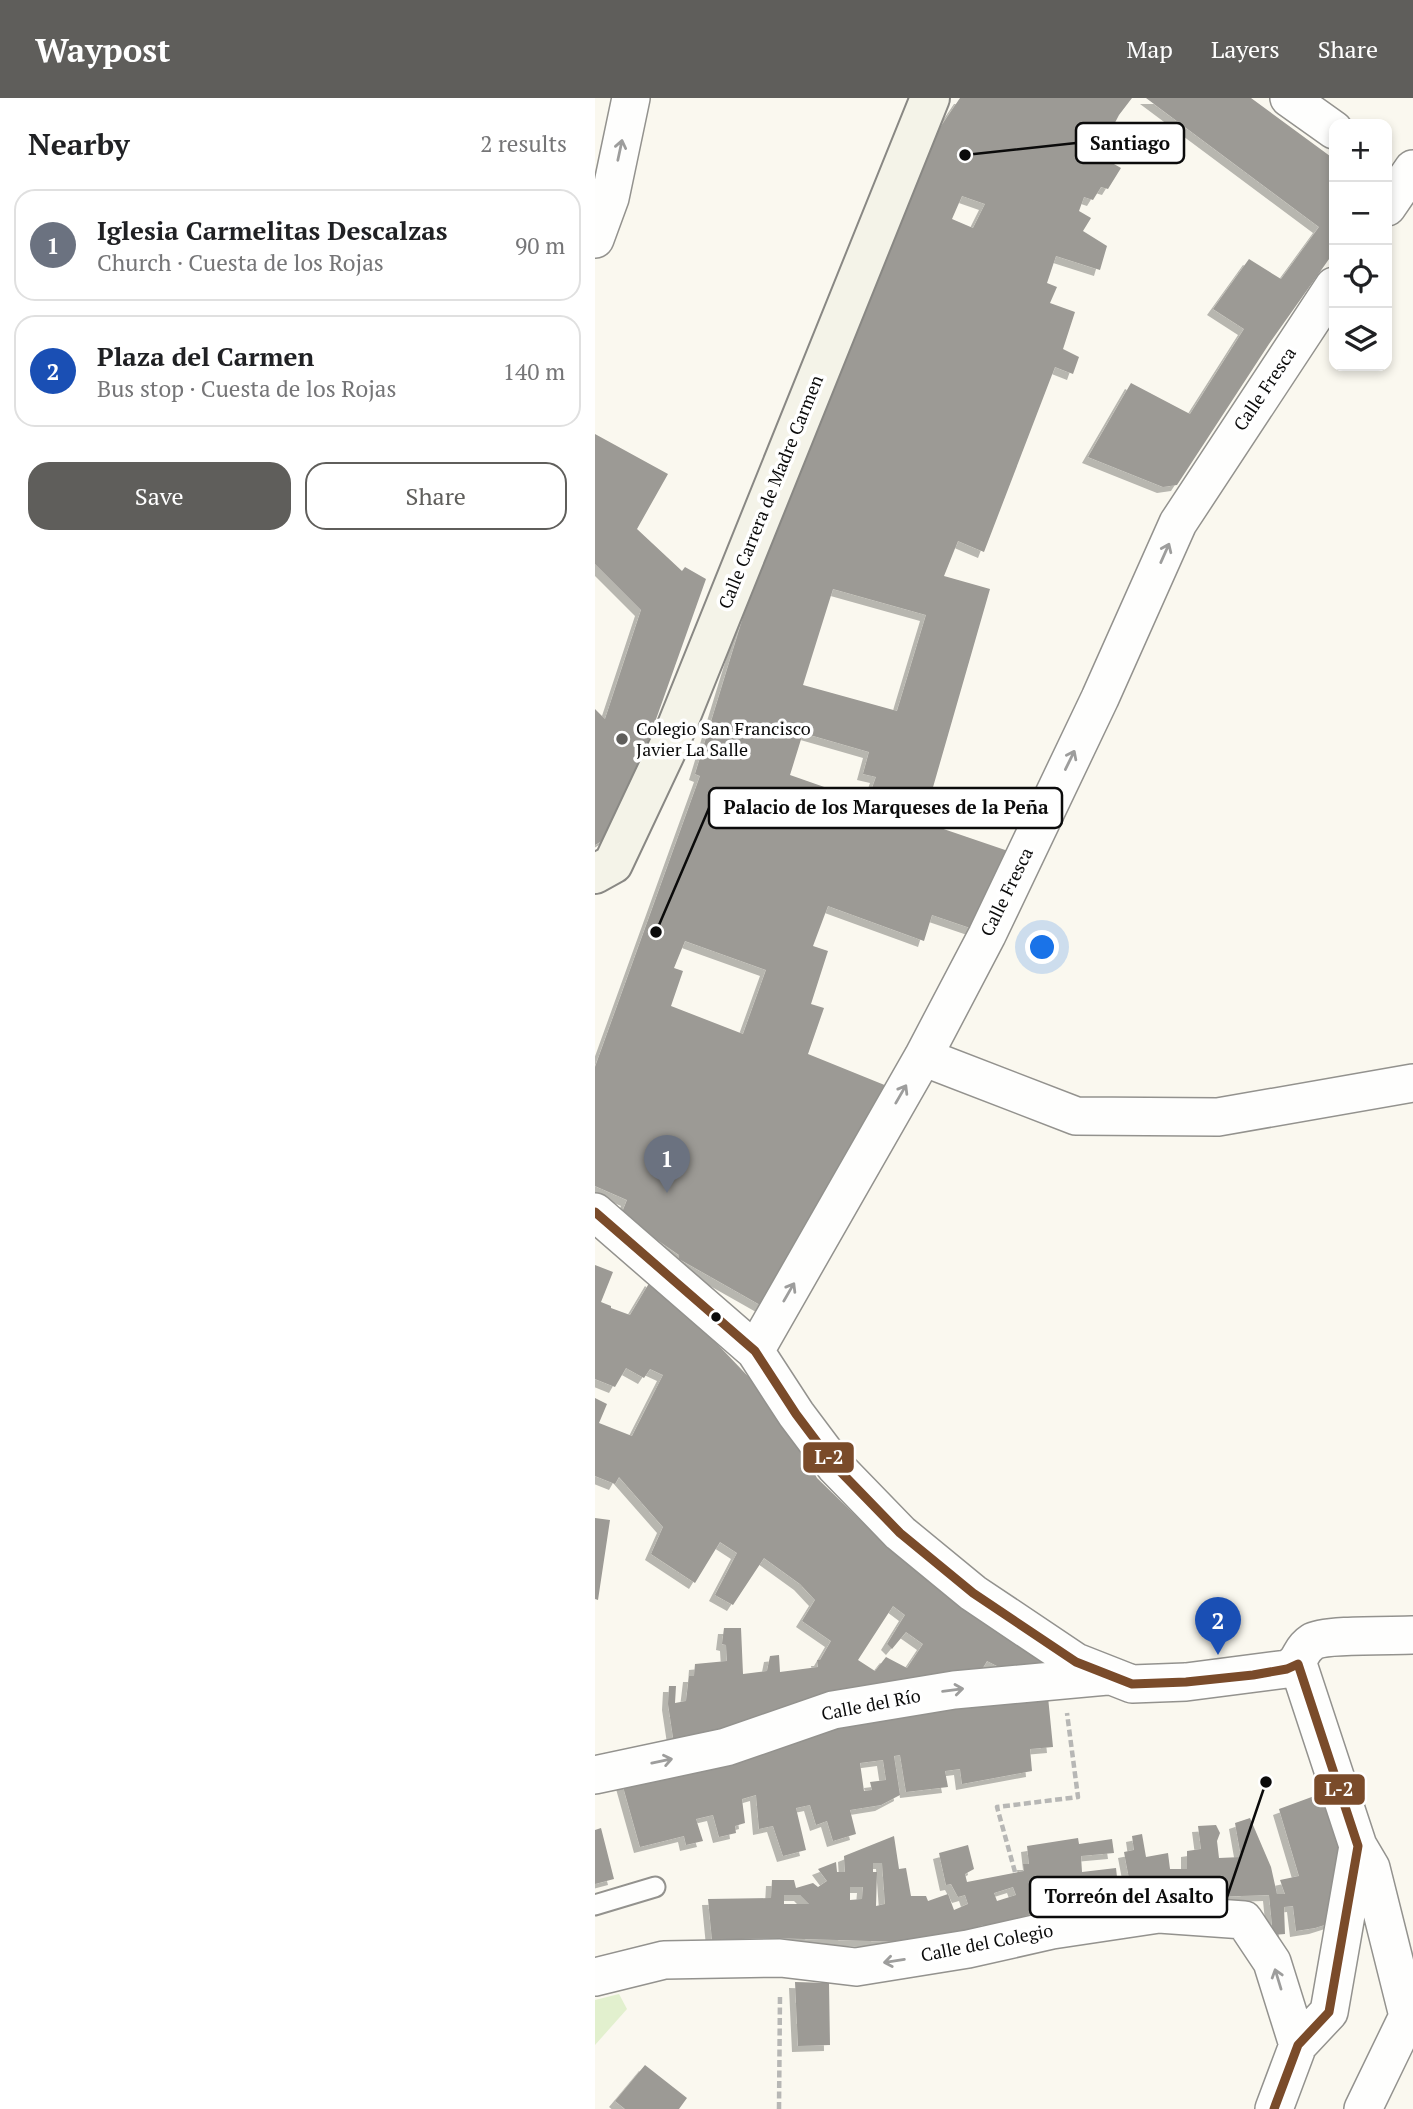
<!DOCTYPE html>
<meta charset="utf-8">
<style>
:root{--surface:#fff;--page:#f6f6f6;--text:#202124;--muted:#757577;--line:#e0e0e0;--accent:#5f5e5b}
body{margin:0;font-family:"PT Serif",serif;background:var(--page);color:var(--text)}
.controls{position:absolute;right:21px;top:21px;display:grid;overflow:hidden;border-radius:14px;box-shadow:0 4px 10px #0003}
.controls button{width:63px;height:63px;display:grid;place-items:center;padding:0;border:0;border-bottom:2px solid var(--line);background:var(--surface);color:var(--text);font:35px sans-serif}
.you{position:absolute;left:448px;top:850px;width:24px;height:24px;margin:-18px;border:5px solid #fff;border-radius:50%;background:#1a73e8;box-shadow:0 0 0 10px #1a73e833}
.badge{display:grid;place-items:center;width:46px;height:46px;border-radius:50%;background:var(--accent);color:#fff;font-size:23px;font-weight:700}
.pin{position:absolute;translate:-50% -58px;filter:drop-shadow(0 2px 4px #0008)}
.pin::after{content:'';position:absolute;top:37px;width:24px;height:21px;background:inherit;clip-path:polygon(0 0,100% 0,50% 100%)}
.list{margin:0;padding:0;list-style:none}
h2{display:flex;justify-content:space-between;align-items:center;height:91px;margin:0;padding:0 28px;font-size:30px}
h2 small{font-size:23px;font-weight:400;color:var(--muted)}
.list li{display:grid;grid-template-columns:46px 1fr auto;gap:21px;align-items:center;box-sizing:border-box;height:112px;margin:0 14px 14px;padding:0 14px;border:2px solid var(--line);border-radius:21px}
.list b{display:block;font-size:26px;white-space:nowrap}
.list p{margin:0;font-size:23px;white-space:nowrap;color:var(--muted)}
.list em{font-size:23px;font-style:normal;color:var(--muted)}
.actions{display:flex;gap:14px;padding:21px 28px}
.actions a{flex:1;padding:16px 0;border:2px solid var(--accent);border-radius:21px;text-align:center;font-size:24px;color:var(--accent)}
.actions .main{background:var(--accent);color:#fff}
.icon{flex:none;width:38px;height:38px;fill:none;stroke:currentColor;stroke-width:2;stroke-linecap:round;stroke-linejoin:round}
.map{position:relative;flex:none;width:818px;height:2011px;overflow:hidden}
header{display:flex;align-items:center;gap:42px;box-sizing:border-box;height:98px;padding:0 35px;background:var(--accent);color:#fff}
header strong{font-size:33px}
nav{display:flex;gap:38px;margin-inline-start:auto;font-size:24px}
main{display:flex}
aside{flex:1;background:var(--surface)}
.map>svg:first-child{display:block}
.green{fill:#e2f0ce}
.building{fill:#9c9a95;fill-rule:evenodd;filter:url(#shadow)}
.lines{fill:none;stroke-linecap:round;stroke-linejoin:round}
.lane-casing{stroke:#93928e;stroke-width:23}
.street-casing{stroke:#93928e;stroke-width:40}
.secondary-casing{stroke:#898884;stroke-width:42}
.path{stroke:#b7b7b5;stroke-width:4.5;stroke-dasharray:7 3.5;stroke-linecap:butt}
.lane{stroke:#fefefd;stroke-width:19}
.street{stroke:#fefefd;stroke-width:37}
.secondary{stroke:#f4f3e8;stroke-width:38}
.bus-1-casing{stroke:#fff;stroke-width:14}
.bus-1{stroke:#7a4b2a;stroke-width:9}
.oneway{stroke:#9d9d9c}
.poi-dot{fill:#5f5e5b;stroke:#fff;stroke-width:2.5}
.bus-dot{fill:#0b0b0b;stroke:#fff;stroke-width:2.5}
.labels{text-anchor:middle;stroke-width:7;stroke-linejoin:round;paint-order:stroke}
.street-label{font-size:18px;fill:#0b0b0b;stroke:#fff}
.poi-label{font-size:18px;fill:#0b0b0b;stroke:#fff;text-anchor:start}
.leader{fill:none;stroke:#0b0b0b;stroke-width:2.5}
.callout-dot{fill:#0b0b0b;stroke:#fff;stroke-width:2.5}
.callout{fill:#fff;stroke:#0b0b0b;stroke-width:2.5}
.callout-label{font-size:19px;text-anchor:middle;font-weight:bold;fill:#0b0b0b}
.line-badge{stroke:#fff;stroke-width:2.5}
.badge-label{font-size:19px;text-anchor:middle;font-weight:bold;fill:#fff}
</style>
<header>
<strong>Waypost</strong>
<nav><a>Map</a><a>Layers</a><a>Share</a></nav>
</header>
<main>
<aside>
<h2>Nearby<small>2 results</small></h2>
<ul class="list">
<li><span class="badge" style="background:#6b7280">1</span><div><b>Iglesia Carmelitas Descalzas</b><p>Church · Cuesta de los Rojas</p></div><em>90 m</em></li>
<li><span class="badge" style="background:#1a4fb4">2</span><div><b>Plaza del Carmen</b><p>Bus stop · Cuesta de los Rojas</p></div><em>140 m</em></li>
</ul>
<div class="actions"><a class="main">Save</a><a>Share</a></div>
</aside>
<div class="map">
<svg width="818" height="2011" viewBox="0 0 818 2011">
<defs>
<filter id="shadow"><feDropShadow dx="-6" dy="6" stdDeviation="0" flood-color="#0004"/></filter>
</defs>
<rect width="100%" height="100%" fill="#faf8ef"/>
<path class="green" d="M24,1896L32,1911L0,1947V1902Z"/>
<path class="building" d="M365,0H537L524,17L503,57L526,70L513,91L506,89L498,102L489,99L484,113L496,120L488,133L512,148L505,172L461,158L452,185L462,189L455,205L480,214L468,251L484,259L478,276L460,269L389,454L363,443L349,478L395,491L328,724L416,754L381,832L337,817L329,843L233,808L218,848L233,853L216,906L229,910L213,956L292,988L167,1208L84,1161V1157L26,1117L32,1102L0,1088V969L105,678L100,676L160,480L195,383L344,31ZM367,98L390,106L378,130L357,121ZM238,491L331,517L302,613L208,587ZM208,635L274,654L268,676L281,679L272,704L195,677ZM90,843L171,872L148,936L76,908L88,873L79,870Z
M551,0H656L739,61V154L674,246L582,387L568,389L493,359L536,285L595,316L649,231L618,211L654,161L686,181L724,129Z
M0,336L73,376L42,431L87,473L90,469L111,481L39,683L12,740L0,747V611L10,621L46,512L0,466Z
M0,1167L18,1174L6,1204L16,1208V1210L35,1217L56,1182L108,1231L184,1311L222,1380L291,1447L452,1563L448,1571L400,1573L402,1568L392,1563L386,1573L349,1574L348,1578L214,1600L216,1604L79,1646L73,1606L74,1588H81L80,1605L91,1603L94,1578H99L100,1566L132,1563L131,1547L127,1546L129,1530H146L148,1576L172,1573L175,1558L184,1557L185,1574L223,1569L222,1562H225L236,1543L207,1523L220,1502L205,1486L169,1460L138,1507L120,1497L142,1455L125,1444L100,1485L56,1456L68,1429L24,1379L20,1386L0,1378V1300L12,1306L4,1325L37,1338L68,1277L55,1271L49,1280L31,1270L20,1289L0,1281ZM298,1508L310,1517L292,1546L297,1551L311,1534L328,1546L312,1570L291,1559L280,1573L263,1562Z
M0,1420L15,1422L3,1502L0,1501Z
M453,1599L458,1649L435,1651L437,1673L367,1686L365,1671L350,1673L353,1689L311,1694L305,1657L299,1658L305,1697L286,1707L255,1712L261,1736L238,1743L232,1723L221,1727L215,1707L201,1710L211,1752L188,1758L178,1728L164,1731L161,1697L147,1701L150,1725L140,1728L141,1735L124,1739L118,1717L101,1721L108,1743L91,1747L89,1738L45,1749L27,1685L244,1627L315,1615ZM288,1662L291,1682L275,1684L277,1692L269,1693L265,1665Z
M733,1693L747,1752L739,1824L720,1830L701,1833L698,1808L689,1809L690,1836L678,1837L674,1797L560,1801L440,1821L439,1815L389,1832L388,1827L341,1845L176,1840L117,1842L113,1801L176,1800L177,1782H199L201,1790L218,1785L223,1789L232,1783L223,1771L241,1764L242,1774H250L249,1758L299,1738L304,1771L311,1770L316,1798H331L333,1803L353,1796L359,1812L373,1806L370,1797L363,1799L356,1786L351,1787L344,1755L373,1747L379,1771L370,1776L372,1784L429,1773L428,1766H434L432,1748L483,1740L484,1746L517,1741L519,1755L486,1758L487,1774L521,1770L523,1788L535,1786L529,1754L539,1752L537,1738L547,1736L551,1759L573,1755L575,1771H592V1753L606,1751L603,1728L621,1727L625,1735L622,1743L624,1760L646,1759L640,1725L655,1720L676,1769L682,1796H690L685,1782L704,1778L684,1711ZM278,1765H287L290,1806L281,1808L282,1774H278ZM255,1789H268L267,1801L255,1802ZM418,1789L421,1797L402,1803L399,1795ZM189,1797H205L214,1806H189Z
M6,1730L19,1781L0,1786V1732Z
M200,1884L234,1885L235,1947L203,1948Z
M50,1967L92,2000L84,2011H30L20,2003Z"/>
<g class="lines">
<g class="lane-casing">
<path id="lane" d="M0,1807L60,1789"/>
</g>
<g class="street-casing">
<path id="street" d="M694,0L739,32
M792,109L818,71
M0,141L15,100L36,0
M328,959L481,1018L623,1019L818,985
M0,1114L160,1253L201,1316L240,1368L305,1435L378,1495L481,1564L537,1586L591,1584L692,1571C709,1562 703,1553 717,1544C729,1536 800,1538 818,1537
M160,1253L328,959L392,837L505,600L583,425L739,188
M0,1677L131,1649L238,1612L359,1592L512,1578
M763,1748L776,1770L813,1918L768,2011
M0,1879L69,1862L185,1860L261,1869L373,1851L457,1832L564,1816L649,1822L677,1864L703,1947
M679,2011L703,1947L734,1914L763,1748L703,1566"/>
</g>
<g class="secondary-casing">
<path id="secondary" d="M0,776L18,766L75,645L335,0"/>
</g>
<path class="path" d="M420,1774L402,1709L483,1699L472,1615
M184,2011L185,1896"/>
<use href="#lane" class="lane"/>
<use href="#street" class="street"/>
<use href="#secondary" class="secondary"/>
<g class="bus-1-casing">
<path id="bus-1" d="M0,1114L160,1253L201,1316L240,1368L305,1435L378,1495L481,1564L537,1586L591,1584L658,1577L692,1571L703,1566L763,1748L734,1914L703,1947L679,2011"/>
</g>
<use href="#bus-1" class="bus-1"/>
</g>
<defs><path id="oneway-shaft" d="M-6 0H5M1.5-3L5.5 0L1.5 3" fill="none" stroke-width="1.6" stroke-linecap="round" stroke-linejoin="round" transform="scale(1.75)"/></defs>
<g class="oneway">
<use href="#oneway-shaft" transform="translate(25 52) rotate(-78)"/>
<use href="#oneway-shaft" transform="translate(570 455) rotate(-66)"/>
<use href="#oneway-shaft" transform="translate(475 662) rotate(-64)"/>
<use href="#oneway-shaft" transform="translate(306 996) rotate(-60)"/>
<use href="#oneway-shaft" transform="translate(194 1194) rotate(-60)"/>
<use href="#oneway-shaft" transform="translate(358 1592) rotate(-7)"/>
<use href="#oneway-shaft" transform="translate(67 1663) rotate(-12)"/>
<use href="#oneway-shaft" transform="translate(299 1863) rotate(171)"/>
<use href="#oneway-shaft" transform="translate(683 1881) rotate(-107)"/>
</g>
<circle class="poi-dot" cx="27" cy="641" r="7"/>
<circle class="bus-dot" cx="121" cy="1219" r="6"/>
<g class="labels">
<g class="street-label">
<text transform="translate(670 291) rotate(-56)" y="6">Calle Fresca</text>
<text transform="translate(176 394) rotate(-68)" y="6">Calle Carrera de Madre Carmen</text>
<text transform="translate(412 794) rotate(-64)" y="6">Calle Fresca</text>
<text transform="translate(276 1607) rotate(-11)" y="6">Calle del Río</text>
<text transform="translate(392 1845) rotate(-11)" y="6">Calle del Colegio</text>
</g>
<g class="poi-label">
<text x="41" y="637">Colegio San Francisco<tspan x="41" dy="21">Javier La Salle</tspan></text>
</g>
</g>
<path class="leader" d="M370 57L481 45M61 834L114 710M671 1684L632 1799"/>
<g class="callout-dot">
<circle cx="370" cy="57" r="7"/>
<circle cx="61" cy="834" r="7"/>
<circle cx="671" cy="1684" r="7"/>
</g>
<g class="callout">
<rect x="481" y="25" width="108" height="40" rx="7"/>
<rect x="114" y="690" width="353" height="40" rx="7"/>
<rect x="435" y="1779" width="197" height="40" rx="7"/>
</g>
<g class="callout-label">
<text x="535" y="52">Santiago</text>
<text x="291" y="716">Palacio de los Marqueses de la Peña</text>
<text x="534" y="1805">Torreón del Asalto</text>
</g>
<g class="line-badge">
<rect x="207" y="1343" width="53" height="33" rx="7" fill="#7a4b2a"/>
<rect x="718" y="1675" width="53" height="33" rx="7" fill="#7a4b2a"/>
</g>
<g class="badge-label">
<text x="234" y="1366">L-2</text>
<text x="744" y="1698">L-2</text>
</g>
</svg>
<div class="controls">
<button>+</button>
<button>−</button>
<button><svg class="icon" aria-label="locate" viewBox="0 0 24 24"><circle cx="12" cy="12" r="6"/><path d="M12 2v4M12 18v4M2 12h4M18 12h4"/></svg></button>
<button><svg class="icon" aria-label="layers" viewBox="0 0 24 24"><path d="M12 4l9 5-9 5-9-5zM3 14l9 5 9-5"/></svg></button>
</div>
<div class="you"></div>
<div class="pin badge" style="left:72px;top:1095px;background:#6b7280">1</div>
<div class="pin badge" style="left:623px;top:1557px;background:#1a4fb4">2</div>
</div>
</main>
